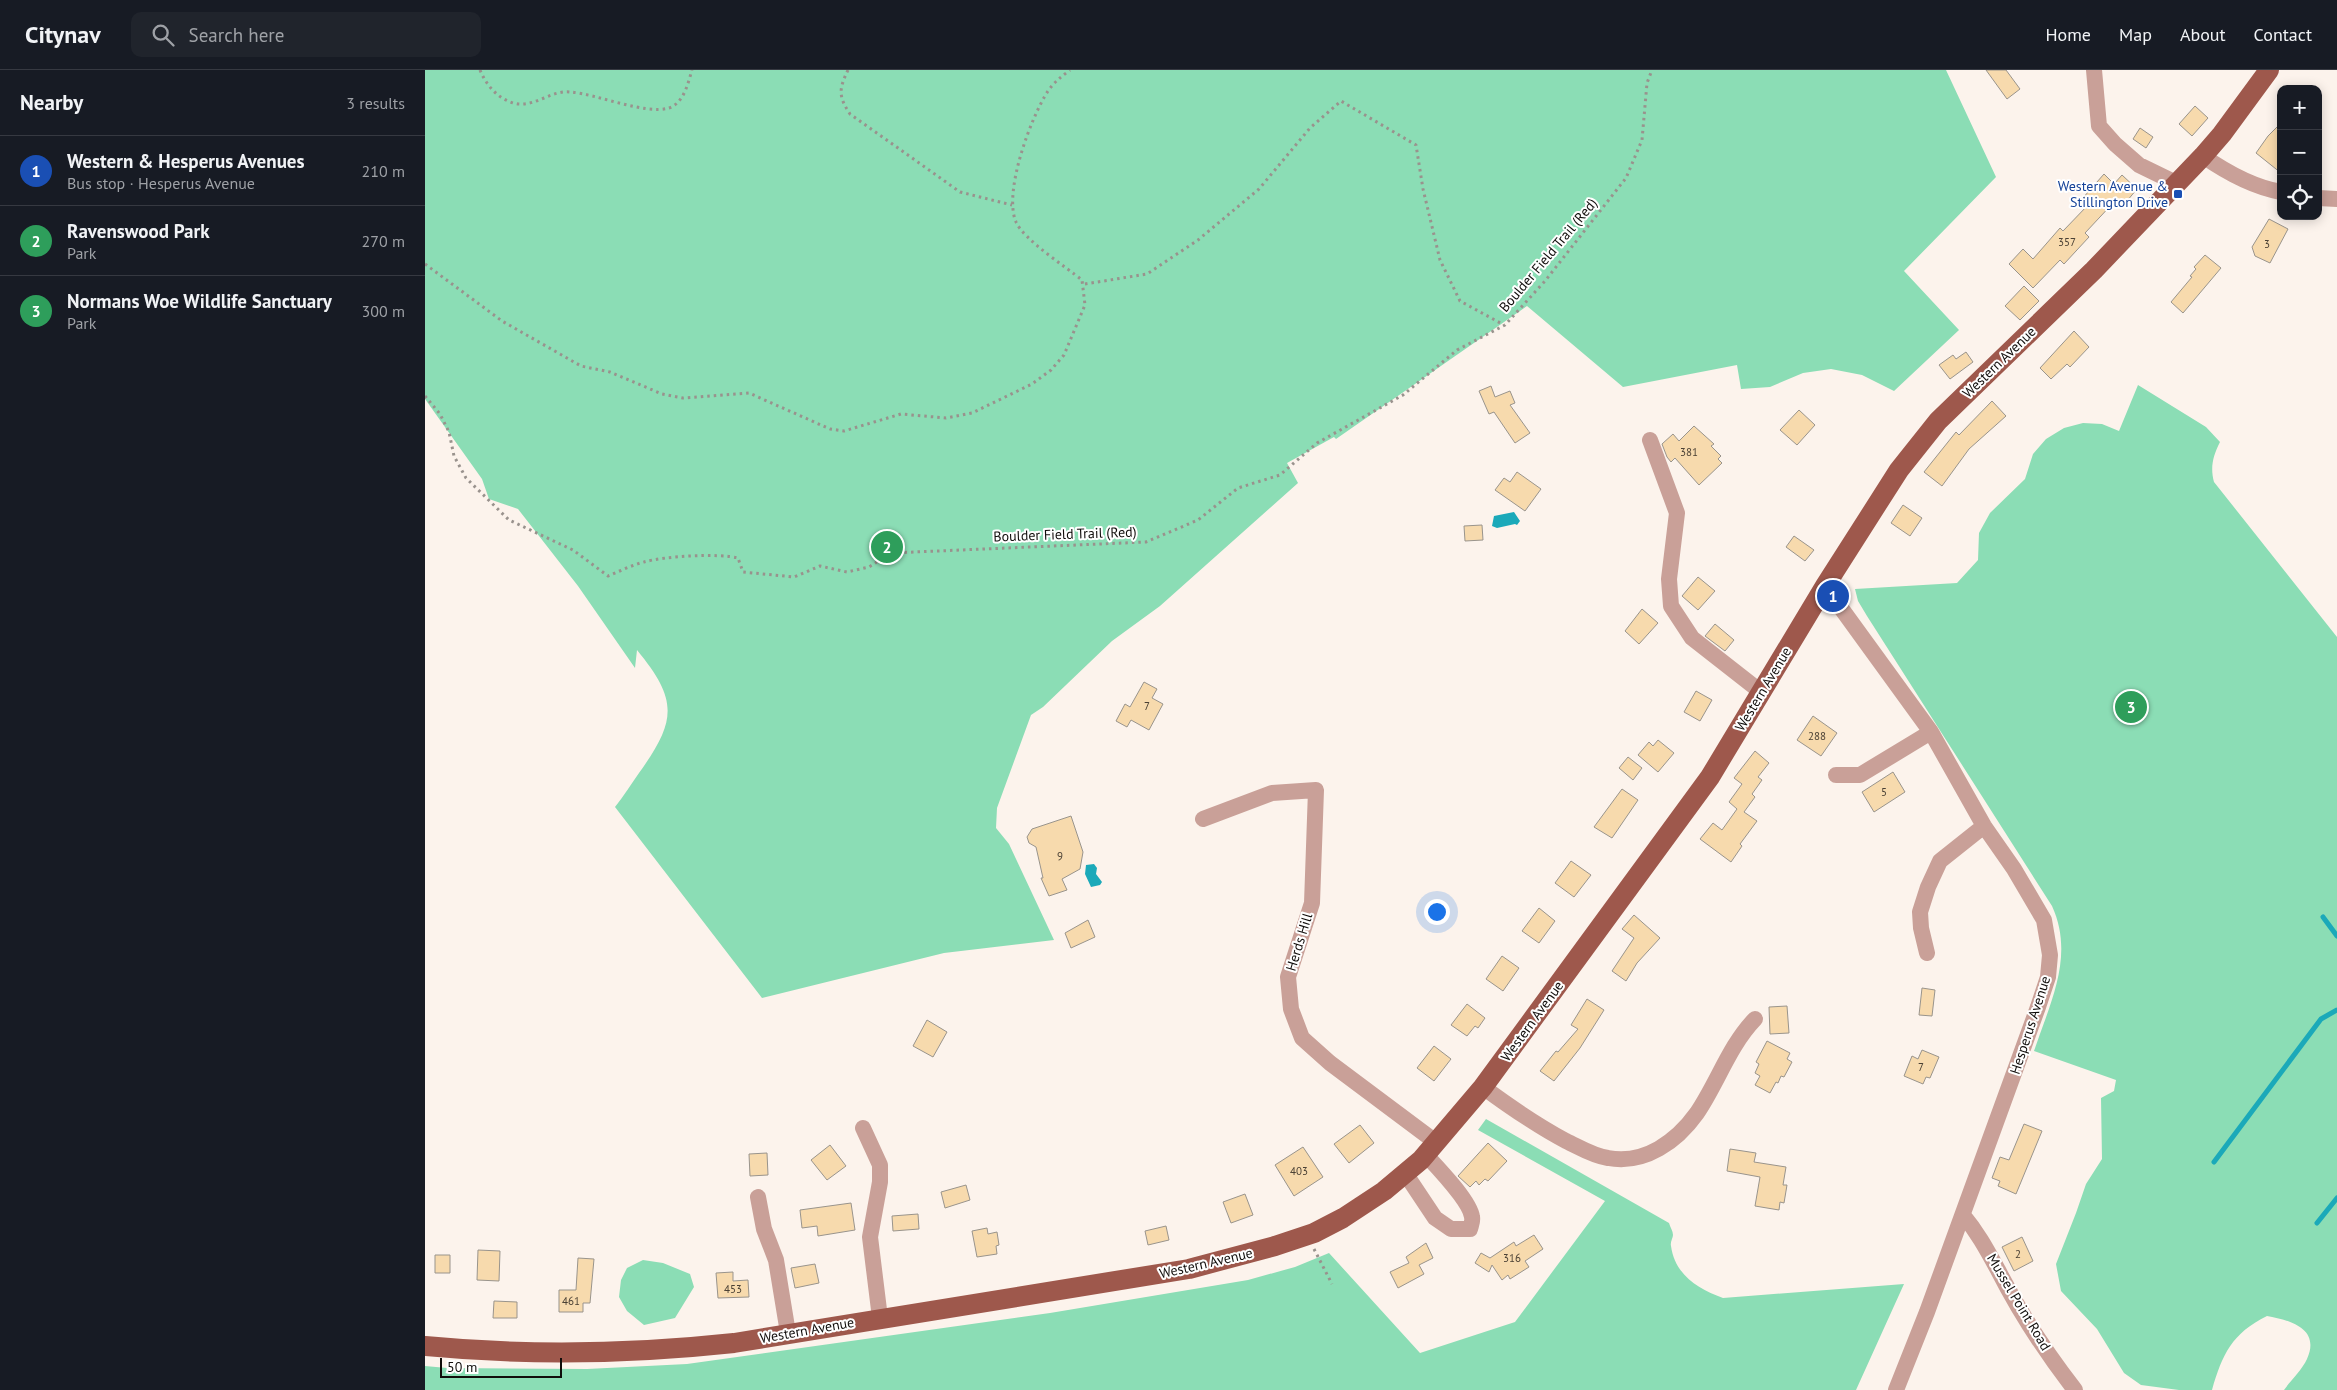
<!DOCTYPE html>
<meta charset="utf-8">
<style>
:root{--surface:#171b24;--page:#20242c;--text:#f1f3f6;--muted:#9ea1a6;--line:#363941;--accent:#688c16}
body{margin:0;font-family:"PT Sans",sans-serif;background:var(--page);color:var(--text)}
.controls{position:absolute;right:15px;top:15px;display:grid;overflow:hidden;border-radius:10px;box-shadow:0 2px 12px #0003}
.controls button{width:45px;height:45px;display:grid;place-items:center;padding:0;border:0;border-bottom:1px solid var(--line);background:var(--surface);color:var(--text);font:25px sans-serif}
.scale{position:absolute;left:15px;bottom:12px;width:122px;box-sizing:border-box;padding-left:5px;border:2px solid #100d0b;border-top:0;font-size:14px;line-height:18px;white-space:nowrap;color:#100d0b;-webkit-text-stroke:4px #fff;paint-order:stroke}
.you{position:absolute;left:1011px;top:841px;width:18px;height:18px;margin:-12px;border:4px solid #fff;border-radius:50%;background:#1a73e8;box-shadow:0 0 0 8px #1a73e833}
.badge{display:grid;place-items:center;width:32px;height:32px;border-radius:50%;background:var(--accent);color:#fff;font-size:16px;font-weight:700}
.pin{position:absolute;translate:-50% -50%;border:2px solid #fff;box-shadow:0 1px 5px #0006}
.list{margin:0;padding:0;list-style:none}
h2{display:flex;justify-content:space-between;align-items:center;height:65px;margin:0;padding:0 20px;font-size:21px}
h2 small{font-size:16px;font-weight:400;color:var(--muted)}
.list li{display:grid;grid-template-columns:32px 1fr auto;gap:15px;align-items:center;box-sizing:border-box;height:70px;padding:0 20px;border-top:1px solid var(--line)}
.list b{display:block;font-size:19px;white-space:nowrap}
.list p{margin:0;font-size:16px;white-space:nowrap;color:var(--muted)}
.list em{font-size:16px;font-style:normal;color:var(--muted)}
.icon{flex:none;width:28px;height:28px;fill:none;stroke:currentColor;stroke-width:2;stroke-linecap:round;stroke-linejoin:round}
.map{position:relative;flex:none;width:1912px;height:1320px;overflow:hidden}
header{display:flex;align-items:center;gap:30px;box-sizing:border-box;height:70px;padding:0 25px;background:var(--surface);border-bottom:1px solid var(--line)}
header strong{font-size:24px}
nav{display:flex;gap:28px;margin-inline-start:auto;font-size:18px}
.search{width:350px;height:45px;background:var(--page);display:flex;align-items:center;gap:12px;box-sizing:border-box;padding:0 18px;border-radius:10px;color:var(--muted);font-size:19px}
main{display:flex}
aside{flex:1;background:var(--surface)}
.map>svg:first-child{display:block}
.green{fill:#8bddb5}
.water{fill:#1ba9b9}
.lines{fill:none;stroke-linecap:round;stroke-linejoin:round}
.stream{stroke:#1ba9b9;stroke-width:5}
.building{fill:#f7daad;stroke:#99948c}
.path{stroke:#99928d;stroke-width:3;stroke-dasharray:2.5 4;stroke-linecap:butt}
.minor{stroke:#c9a098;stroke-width:16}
.major{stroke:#9e584c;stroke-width:20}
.transit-dot{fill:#1a4fb4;stroke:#fff;stroke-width:2}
.labels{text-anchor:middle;stroke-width:4;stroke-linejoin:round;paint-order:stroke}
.number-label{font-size:11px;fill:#4a4034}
.transit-label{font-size:14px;fill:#164399;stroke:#fff;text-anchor:end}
.street-label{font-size:14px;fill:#100d0b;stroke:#fff}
</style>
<header>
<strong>Citynav</strong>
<div class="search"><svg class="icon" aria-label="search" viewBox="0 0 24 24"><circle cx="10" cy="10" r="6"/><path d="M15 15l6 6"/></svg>Search here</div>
<nav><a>Home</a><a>Map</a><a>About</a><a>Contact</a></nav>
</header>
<main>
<aside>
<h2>Nearby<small>3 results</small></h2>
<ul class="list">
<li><span class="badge" style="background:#1a4fb4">1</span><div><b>Western &amp; Hesperus Avenues</b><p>Bus stop · Hesperus Avenue</p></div><em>210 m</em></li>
<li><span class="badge" style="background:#2e9e5b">2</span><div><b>Ravenswood Park</b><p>Park</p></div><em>270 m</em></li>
<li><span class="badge" style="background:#2e9e5b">3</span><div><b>Normans Woe Wildlife Sanctuary</b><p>Park</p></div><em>300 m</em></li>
</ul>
</aside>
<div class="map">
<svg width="1912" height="1320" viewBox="0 0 1912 1320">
<rect width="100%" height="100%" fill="#fcf3ec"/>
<path class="green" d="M0,0H1521L1571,107L1479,201L1534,260L1469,321L1437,305L1406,299L1378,303L1345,317L1316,319L1312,295L1198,317L1102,236L911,369L909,367L862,393L873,413L735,536L687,571L618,637L606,645L572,738L571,758L584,774L629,870L519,883L337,928L190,737C199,726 206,714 214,703C252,650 253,630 212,580L210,598L153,516L93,439L64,429L57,409L0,329Z
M1713,315L1781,357L1795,372C1788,386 1785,397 1789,412L1912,567V1320H1859C1866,1310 1877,1300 1882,1289C1896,1258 1864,1250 1842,1246C1807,1263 1797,1285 1787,1320H1754L1716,1315L1699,1303L1672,1259L1636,1221L1631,1194L1651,1143L1661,1114L1677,1089L1676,1028L1689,1021L1691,1010L1609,981C1625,933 1650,886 1627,836L1442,546L1433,531L1430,519L1532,513L1553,490L1554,463L1565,443L1600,409L1608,384L1621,369L1639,358L1658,353L1677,354L1694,361Z
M1061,1049L1244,1153C1245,1157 1248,1161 1248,1165C1248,1168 1245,1172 1246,1176C1250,1205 1273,1219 1298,1228L1479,1214L1431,1320H0V1296L22,1298L162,1299L262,1294L625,1243L823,1210L870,1197L904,1183L995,1283L1090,1252L1180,1131L1053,1060Z
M218,1190L238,1193L265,1204L269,1217L250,1248L219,1255L202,1241L194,1227L196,1210L202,1198Z"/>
<path class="water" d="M1089,442L1095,451L1092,455L1090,454L1072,458L1067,456L1069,446Z
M669,794L672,798L671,804L677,812L675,815L666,817L660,804L661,795Z"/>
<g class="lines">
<path class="stream" d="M1898,847L1912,866
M1789,1092L1896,949L1912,940
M1892,1153L1912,1128"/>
</g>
<path class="building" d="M1561,0H1581L1595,19L1582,29Z
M1770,36L1783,48L1767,66L1754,54Z
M1856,53V103L1831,83L1843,66Z
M1715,58L1728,67L1721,78L1708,69Z
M1679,104L1689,114L1697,105L1712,119L1696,138L1689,132L1660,163L1664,167L1639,194L1635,190L1608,218L1584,194L1598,179L1608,189L1635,158L1638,161L1663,135L1657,129Z
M1844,149L1863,159L1845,193L1830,186L1827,177Z
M1780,185L1796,198L1758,243L1746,232L1767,207L1765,206L1771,199L1769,197Z
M1599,216L1614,231L1595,250L1580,236Z
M1649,261L1664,277L1645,297L1642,294L1626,309L1615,298Z
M1541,282L1548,292L1525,309L1514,295L1528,285L1531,289Z
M1066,316L1070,327L1085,321L1090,333L1085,335L1105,363L1090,373L1069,342L1064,344L1054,321Z
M1567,331L1581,346L1544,379L1517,416L1499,402L1531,362L1534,365Z
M1374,340L1390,355L1372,375L1355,360Z
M1269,356L1289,374L1286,376L1296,386L1293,389L1297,393L1274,415L1250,388L1246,392L1242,387L1237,374L1248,364L1254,371Z
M1092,402L1116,419L1100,441L1070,420L1079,408L1085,412Z
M1478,435L1497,448L1485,466L1466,453Z
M1057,455L1058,470L1040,471L1039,456Z
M1369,466L1389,480L1380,491L1361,477Z
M1273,507L1290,521L1273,540L1257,526Z
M1217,539L1233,553L1214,574L1200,561Z
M1290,554L1309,570L1300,581L1280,566Z
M719,612L732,619L727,628L738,634L724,660L706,650L702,657L691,651L700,634L705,637Z
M1271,621L1287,630L1275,651L1259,642Z
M1388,646L1412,663L1396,686L1372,670Z
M1233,670L1249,683L1233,702L1213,685L1224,672L1228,676Z
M1330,681L1344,693L1333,707L1337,710L1327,724L1330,727L1319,742L1332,751L1315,774L1317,776L1306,792L1275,769L1288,753L1297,760L1312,739L1304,732L1317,714L1309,708Z
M1203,687L1217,698L1208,710L1194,698Z
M1468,702L1480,722L1449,742L1437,722Z
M1197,719L1213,730L1187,768L1169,757Z
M646,746L658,782L655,799L637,809L642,820L624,826L616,808H618L611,777L604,773L602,767L607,759Z
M1146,791L1166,805L1149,827L1130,813Z
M1114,838L1130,851L1114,873L1097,861Z
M1209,845L1235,868L1212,893L1201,911L1187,901L1209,868L1197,859Z
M663,850L670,867L646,878L640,863Z
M1077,886L1094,898L1078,921L1061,909Z
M1497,918L1510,920L1507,946L1494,945Z
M1162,929L1179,940L1155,978L1129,1011L1115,1001L1131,981L1133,982L1153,959L1146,955Z
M1042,934L1060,948L1053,958L1050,956L1042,966L1026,955Z
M1362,936L1364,963L1345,964L1344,937Z
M502,950L522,962L508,987L488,976Z
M1342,971L1365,983L1362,989L1367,992L1359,1007L1356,1006L1353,1013L1351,1012L1345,1023L1330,1015L1335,1006L1330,1003L1334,994L1331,992Z
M1009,976L1026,989L1009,1011L992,998Z
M1497,980L1514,987L1505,1008L1501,1007L1498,1014L1479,1006L1487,986L1493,989Z
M1599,1054L1617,1061L1591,1124L1573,1116L1575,1111L1567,1108L1575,1087L1584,1090Z
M935,1055L949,1073L924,1093L909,1074Z
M1063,1073L1082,1091L1063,1111L1060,1109L1054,1115L1051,1111L1045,1117L1033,1106Z
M405,1075L421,1096L402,1110L386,1090Z
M878,1077L898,1107L869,1126L850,1095Z
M1305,1079L1331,1083L1329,1092L1361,1097L1358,1115H1362L1359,1133L1355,1132L1354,1140L1330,1136L1335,1107L1302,1101Z
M342,1083L343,1105L325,1106L324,1084Z
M541,1115L545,1130L520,1138L516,1122Z
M820,1124L828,1145L806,1153L798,1132Z
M426,1133L430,1160L393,1166L392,1156L377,1158L375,1140Z
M493,1144L494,1159L468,1161L467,1146Z
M741,1156L744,1170L723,1175L720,1161Z
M562,1158L563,1164L572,1162L574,1175L571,1176L572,1184L552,1187L547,1161Z
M1109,1165L1118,1179L1100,1191L1104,1197L1085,1209L1083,1205L1077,1210L1067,1195L1064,1202L1050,1193L1056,1183L1065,1188L1089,1172L1091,1176Z
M1597,1167L1608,1191L1589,1201L1577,1177Z
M1001,1173L1008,1188L994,1195L999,1204L973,1218L965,1202L984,1193L981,1187Z
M53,1180L75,1181L74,1211L52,1210Z
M10,1185H25V1203H10Z
M153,1188L169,1189L165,1233H158V1242H134V1220H151Z
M390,1194L394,1213L370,1218L366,1198Z
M308,1202V1211L323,1210L324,1227L293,1228L291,1203Z
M69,1231L92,1232V1248H68Z"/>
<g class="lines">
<path class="path" d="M55,0C62,17 75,31 93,34C111,36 127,20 145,22C172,24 220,45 244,38C259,33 263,13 267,0
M423,0C414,19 413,26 425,44L535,122L587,135
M0,194L77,251L156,296L185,302L237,324L258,328L324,323L405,359L419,361L476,344L521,348L547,343L607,314L626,300L639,285L660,235L657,210C641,197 599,170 591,152C578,122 606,47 623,21C629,12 636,7 645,0
M660,214L722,204L773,170L834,119L885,58L916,31L991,75L998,119L1015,190L1035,231L1079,255
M0,326L15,344L24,362L29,386L41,408L84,450L148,480L183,506C195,501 207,495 219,492C240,486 293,483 313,488L318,502L369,507L395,496L422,502L444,497L466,483L721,472L773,450L813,418L855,405L892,373L978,325L1032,280L1080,255L1120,211L1201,108L1217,70L1222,13L1227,0
M889,1179L907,1214"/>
<path class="minor" d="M1669,0L1674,56L1690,74L1714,95L1751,113
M1778,86C1801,102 1828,117 1856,122
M1893,128L1912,129
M1225,370L1252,443L1244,509L1246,536L1267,568L1336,622
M1400,516L1506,662L1559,756L1589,799L1619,850L1625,885L1623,907L1613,937L1502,1242L1471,1320
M1411,705H1435L1506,662
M778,749L847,723L891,720L887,833L863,907L866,939L877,968L905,993L1012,1073
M1502,883L1496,858L1495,842L1503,817L1515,791L1559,756
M1058,1017C1085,1037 1111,1055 1141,1071C1154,1077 1168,1086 1183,1088C1220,1095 1252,1071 1272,1043C1293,1012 1304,976 1330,949
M438,1058L455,1095V1112L445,1167L455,1248
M980,1103L1010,1148L1026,1159H1045C1046,1155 1048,1151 1047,1147C1045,1131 1013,1098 1001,1085
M333,1127L339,1159L351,1190L363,1263
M1538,1145C1553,1163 1562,1180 1573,1200C1594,1241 1622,1284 1650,1320"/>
<path class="major" d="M0,1276C103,1286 207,1284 309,1273L764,1199L850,1176L889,1163L918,1148L959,1121L996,1090L1058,1017L1285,707L1400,516L1474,400L1513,351L1669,200L1778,86L1797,64L1844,0"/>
</g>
<rect class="transit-dot" x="1748" y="119" width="10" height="10" rx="2.5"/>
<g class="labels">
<g class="number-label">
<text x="1642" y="176">357</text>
<text x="1842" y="178">3</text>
<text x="1264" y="386">381</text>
<text x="722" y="640">7</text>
<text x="1392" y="670">288</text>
<text x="1459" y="726">5</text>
<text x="635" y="790">9</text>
<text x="1496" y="1001">7</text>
<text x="874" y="1105">403</text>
<text x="1593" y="1188">2</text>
<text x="1087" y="1192">316</text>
<text x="308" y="1223">453</text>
<text x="146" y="1235">461</text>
</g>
<g class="transit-label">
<text x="1743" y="121">Western Avenue &amp;<tspan x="1743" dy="16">Stillington Drive</tspan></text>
</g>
<g class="street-label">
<text transform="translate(1123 185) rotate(-50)" y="5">Boulder Field Trail (Red)</text>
<text transform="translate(1574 292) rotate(-44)" y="5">Western Avenue</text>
<text transform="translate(640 464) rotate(-2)" y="5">Boulder Field Trail (Red)</text>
<text transform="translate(1338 619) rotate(-59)" y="5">Western Avenue</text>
<text transform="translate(874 872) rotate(-73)" y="5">Herds Hill</text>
<text transform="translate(1107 951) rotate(-54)" y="5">Western Avenue</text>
<text transform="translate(1605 955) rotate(-72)" y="5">Hesperus Avenue</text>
<text transform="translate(781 1193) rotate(-13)" y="5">Western Avenue</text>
<text transform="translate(1594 1232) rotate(59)" y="5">Mussel Point Road</text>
<text transform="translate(382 1260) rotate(-10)" y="5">Western Avenue</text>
</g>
</g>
</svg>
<div class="controls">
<button>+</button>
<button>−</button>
<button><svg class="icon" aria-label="locate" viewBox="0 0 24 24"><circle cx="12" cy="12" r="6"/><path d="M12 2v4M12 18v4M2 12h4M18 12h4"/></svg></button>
</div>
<div class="scale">50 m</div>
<div class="you"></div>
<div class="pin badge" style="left:1408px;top:526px;background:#1a4fb4">1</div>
<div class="pin badge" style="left:462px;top:477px;background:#2e9e5b">2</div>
<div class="pin badge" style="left:1706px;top:637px;background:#2e9e5b">3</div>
</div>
</main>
